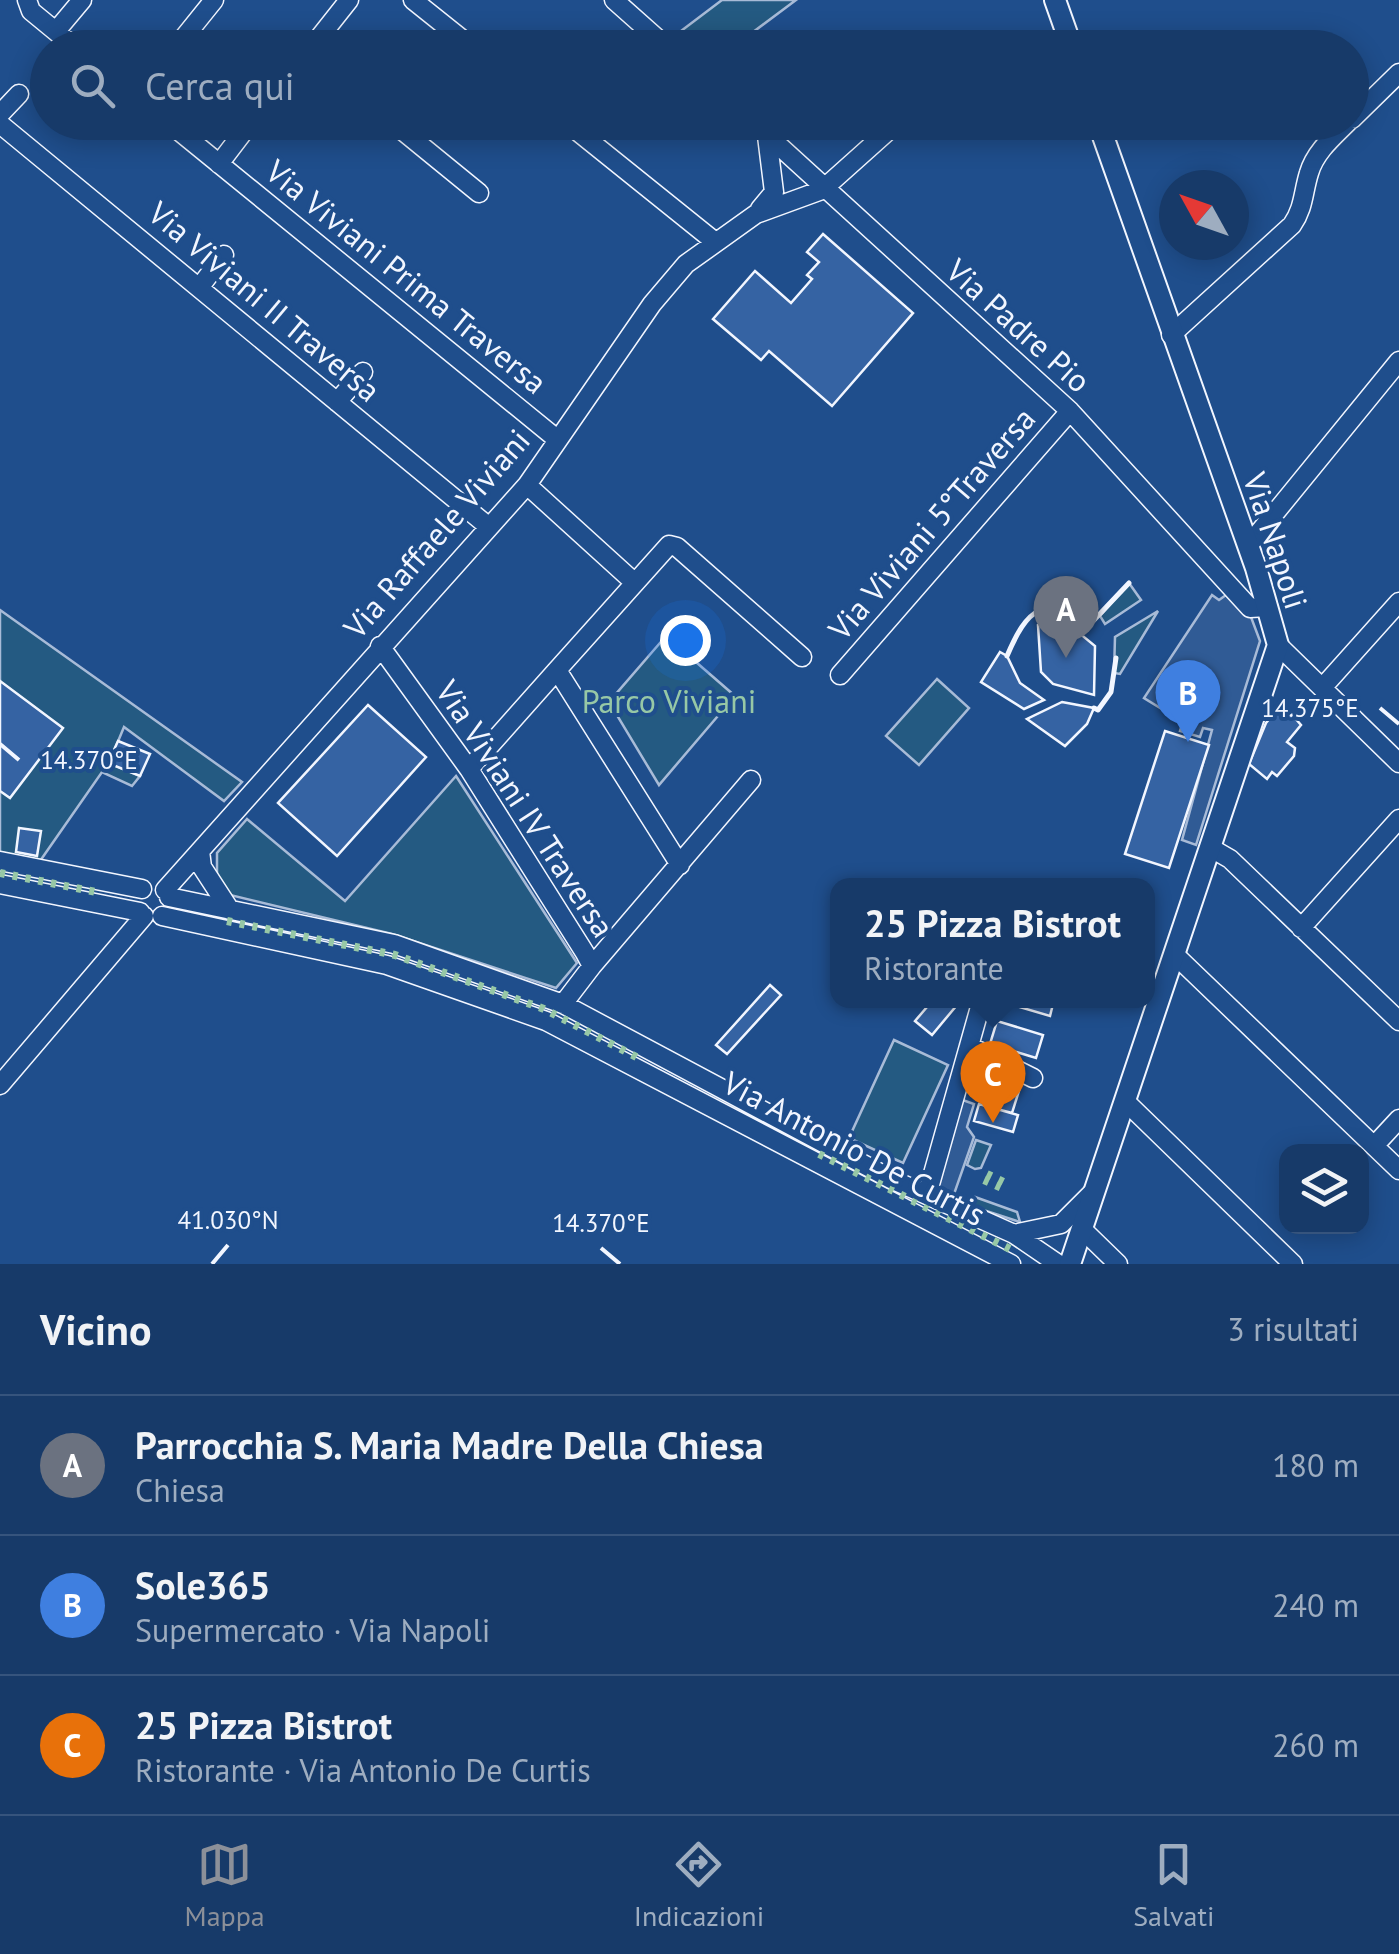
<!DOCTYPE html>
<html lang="it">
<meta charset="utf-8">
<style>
:root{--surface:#173a69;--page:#20416f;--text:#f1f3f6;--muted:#9eadc0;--line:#36547d;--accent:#8c9099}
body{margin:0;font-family:"PT Sans",sans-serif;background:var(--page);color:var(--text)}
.controls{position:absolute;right:30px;bottom:30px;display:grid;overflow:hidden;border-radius:20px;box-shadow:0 5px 25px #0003}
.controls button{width:90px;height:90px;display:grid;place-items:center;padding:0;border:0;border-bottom:2px solid var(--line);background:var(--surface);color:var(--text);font:50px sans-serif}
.compass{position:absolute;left:1159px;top:170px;width:90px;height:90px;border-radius:50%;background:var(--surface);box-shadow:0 5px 25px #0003;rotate:310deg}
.you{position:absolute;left:685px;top:640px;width:35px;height:35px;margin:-25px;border:8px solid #fff;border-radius:50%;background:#1a73e8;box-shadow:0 0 0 15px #1a73e833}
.badge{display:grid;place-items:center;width:65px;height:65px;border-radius:50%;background:var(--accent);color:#fff;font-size:32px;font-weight:700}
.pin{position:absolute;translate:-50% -82px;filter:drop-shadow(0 2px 5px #0008)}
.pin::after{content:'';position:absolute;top:52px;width:35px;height:30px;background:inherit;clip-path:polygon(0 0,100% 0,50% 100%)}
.popup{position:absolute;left:830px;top:878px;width:325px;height:130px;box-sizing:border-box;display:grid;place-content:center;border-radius:20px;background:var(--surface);filter:drop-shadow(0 2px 8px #0005);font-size:32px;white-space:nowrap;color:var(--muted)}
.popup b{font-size:38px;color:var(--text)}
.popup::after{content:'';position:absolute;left:50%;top:100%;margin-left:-20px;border:20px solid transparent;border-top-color:var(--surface)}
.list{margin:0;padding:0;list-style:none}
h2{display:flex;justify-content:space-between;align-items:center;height:130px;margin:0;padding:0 40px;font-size:42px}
h2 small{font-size:32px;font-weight:400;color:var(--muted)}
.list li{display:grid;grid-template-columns:65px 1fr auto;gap:30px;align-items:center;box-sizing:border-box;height:140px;padding:0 40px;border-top:2px solid var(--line)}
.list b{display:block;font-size:38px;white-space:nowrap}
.list p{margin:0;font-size:32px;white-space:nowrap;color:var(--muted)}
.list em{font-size:32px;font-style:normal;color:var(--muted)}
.icon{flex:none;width:55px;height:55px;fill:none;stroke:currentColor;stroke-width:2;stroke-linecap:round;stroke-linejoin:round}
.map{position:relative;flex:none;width:1399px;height:1264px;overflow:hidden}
.search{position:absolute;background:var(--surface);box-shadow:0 5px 25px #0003;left:30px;right:30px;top:30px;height:110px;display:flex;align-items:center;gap:25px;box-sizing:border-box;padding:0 35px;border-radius:55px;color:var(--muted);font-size:38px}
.sheet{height:550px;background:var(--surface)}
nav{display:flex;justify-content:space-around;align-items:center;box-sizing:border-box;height:140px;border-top:2px solid var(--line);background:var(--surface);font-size:28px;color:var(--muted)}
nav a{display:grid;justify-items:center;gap:5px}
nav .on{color:var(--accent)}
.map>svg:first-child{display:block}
.green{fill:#245a82;stroke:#a8bbd7;stroke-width:2.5}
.parking{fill:#305b95;stroke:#a8bbd7;stroke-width:2.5}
.building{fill:#3563a3;stroke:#f2f6ff;stroke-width:2.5}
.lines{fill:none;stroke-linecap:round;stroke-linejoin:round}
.minor-casing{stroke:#f2f6ff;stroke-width:21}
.major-casing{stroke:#f2f6ff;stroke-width:24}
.minor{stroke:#1f4e8c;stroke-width:18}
.major{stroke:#1f4e8c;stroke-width:20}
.hedge{stroke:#97c8a6;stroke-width:8;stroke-dasharray:5 8;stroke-linecap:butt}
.wall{stroke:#f2f6ff;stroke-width:5}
.ticks{fill:none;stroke:#f2f6ff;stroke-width:4}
.labels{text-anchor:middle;stroke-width:8;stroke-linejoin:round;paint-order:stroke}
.street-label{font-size:32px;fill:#f2f6ff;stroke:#1f4e8c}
.park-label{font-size:32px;fill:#97c8a6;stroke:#1f4e8c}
.ticks-label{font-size:25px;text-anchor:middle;fill:#f2f6ff;stroke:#1f4e8c;stroke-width:8;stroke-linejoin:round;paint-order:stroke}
</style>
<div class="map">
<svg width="1399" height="1264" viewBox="0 0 1399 1264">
<rect width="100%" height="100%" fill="#1f4e8c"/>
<path class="green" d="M722,0H796L733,47H693L677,34Z
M1129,583L1141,600L1105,624L1100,616Z
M0,610L242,782L224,801L124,727L109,763L140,776L132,786L102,772L40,861L0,852Z
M1158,611L1120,674L1114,673L1115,637Z
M666,636L735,696L659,785L609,702Z
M937,679L969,708L919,765L886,736Z
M456,776L577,963L556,988L392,934L230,895L217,875V853L247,819L345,901Z
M894,1040L948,1065L903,1163L849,1138Z
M976,1140L991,1145L981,1168L975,1169L967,1165Z
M975,1197L1017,1212L1020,1222L971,1206Z"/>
<path class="parking" d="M1212,595L1219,600L1226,595L1251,617L1260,641L1196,845L1182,840L1212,730L1203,728L1200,737L1180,731L1183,722L1144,698Z
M957,1098L974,1104L967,1127L974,1137L953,1197L932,1186Z"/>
<path class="building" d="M823,234L913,313L832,406L769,351L761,360L713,319L755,271L791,303L812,279L807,275L819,262L807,252Z
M1056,618L1073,620V628L1095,646L1094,695L1053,684L1041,672L1038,625Z
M1000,652L1007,656L1020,683L1044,700L1024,709L981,682Z
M0,681L63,728L10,798L0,791Z
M1062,702L1094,708L1087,724L1065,746L1027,719Z
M1282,703L1301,725L1287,742L1295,748L1294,756L1277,776L1272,772L1267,779L1249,764L1266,723Z
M368,705L426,757L337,856L278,803Z
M1165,731L1209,745L1169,868L1125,854Z
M118,741L150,754L140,776L108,763Z
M19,828L41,831L37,856L16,852Z
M770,985L781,995L727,1054L716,1045Z
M933,1000L957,1005L932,1035L915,1021Z
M1018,1000H1054L1050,1016L1016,1006Z
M997,1021L1043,1035L1036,1058L990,1044Z
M993,1073L1022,1081L1012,1113L997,1109L1001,1095L987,1091Z
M979,1104L1018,1115L1013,1132L974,1121Z"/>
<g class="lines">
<g class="minor-casing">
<path id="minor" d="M27,0L31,11L76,48
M413,0L473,48
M614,0L668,48
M56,31L82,0
M177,46L214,0
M311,48L349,0
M0,114L19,94
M1352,119L1399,73
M168,122L558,440
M392,122L479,193
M566,122L714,241
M753,122L1070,411L1250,608L1267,607
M0,124L489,527
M219,164L251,122
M760,209L774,192L767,136
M199,288L224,255
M1171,335L1292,225C1304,208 1303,192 1309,173C1315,152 1333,137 1348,122
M337,402L363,372
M527,485L635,583
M1248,546L1399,361
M1278,645L1399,763
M380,646L469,769L585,953L592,966L563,1004
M840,675L1070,411
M1322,688L1399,602
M469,769L557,670
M1211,848L1230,859L1399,1021
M200,851L202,867L230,910
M0,861L142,889
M680,865L557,670L669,545L677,547L802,657
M0,884L140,912
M165,890L527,485L652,304L686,264L756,214L822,190L898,122
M169,897L394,944L563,1004L891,1179L1014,1234L1058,1264
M162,916L387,965L546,1021L1011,1264
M1301,928L1399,819
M1174,954L1399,1170
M592,966L751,780
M969,1046L1033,1078
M0,1085L144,916
M1125,1101L1293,1264
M1374,1146L1399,1119
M927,1195L982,1000
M1082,1229L1118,1264
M1014,1234L1061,1224L1091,1194"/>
</g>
<g class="major-casing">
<path id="major" d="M1055,0L1072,48
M1070,1264L1278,645L1256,568L1098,122"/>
</g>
<use href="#minor" class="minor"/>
<use href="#major" class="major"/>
<path class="hedge" d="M0,873L101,893
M227,921L395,955L544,1009L642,1060
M819,1154L1012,1250
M987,1174L1008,1184
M984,1180L1006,1190"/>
<path class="wall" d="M166,46L167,48
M1007,656C1027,609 1043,594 1094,620L1129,583
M1094,708L1098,710L1111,692L1116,658
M1045,886L1046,884"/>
</g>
<path class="ticks" d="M1380,708L1399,724M0,744L19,760M601,1248L620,1264M212,1264L228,1245"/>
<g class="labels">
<g class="street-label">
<text transform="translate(406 277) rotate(39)" y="11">Via Viviani Prima Traversa</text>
<text transform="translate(264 302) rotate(40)" y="11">Via Viviani II Traversa</text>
<text transform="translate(1018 326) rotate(42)" y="11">Via Padre Pio</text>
<text transform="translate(932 524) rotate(-49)" y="11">Via Viviani 5°Traversa</text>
<text transform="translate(437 534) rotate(-49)" y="11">Via Raffaele Viviani</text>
<text transform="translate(1275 541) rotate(72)" y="11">Via Napoli</text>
<text transform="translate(525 809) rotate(57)" y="11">Via Viviani IV Traversa</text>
<text transform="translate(854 1149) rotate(28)" y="11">Via Antonio De Curtis</text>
</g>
<g class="park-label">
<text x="669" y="713">Parco Viviani</text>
</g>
</g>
<g class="ticks-label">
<text x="1310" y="717">14.375°E</text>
<text x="89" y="769">14.370°E</text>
<text x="228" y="1229">41.030°N</text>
<text x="601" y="1232">14.370°E</text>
</g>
</svg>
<div class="controls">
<button><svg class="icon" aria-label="layers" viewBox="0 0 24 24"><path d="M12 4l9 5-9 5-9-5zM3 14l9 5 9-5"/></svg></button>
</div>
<svg class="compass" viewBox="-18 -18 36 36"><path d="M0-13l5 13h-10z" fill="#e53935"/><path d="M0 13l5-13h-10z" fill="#9eadc0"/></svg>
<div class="you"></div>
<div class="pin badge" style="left:1066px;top:658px;background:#6b7280">A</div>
<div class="pin badge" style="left:1188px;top:742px;background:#3f7fe0">B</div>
<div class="pin badge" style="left:993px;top:1123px;background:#e8710a">C</div>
<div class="popup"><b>25 Pizza Bistrot</b>Ristorante</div>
<div class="search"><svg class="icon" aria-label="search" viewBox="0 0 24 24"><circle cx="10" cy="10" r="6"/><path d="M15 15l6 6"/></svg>Cerca qui</div>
</div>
<section class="sheet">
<h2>Vicino<small>3 risultati</small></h2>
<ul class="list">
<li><span class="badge" style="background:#6b7280">A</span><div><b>Parrocchia S. Maria Madre Della Chiesa</b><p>Chiesa</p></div><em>180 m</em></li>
<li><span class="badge" style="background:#3f7fe0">B</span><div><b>Sole365</b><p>Supermercato · Via Napoli</p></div><em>240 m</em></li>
<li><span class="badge" style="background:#e8710a">C</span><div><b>25 Pizza Bistrot</b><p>Ristorante · Via Antonio De Curtis</p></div><em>260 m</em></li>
</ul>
</section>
<nav>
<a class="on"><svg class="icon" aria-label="map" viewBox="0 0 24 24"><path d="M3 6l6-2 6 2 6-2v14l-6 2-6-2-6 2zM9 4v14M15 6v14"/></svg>Mappa</a>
<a><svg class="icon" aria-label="directions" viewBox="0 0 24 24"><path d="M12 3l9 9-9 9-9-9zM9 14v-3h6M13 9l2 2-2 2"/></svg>Indicazioni</a>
<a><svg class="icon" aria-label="saved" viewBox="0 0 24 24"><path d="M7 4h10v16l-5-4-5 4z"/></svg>Salvati</a>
</nav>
